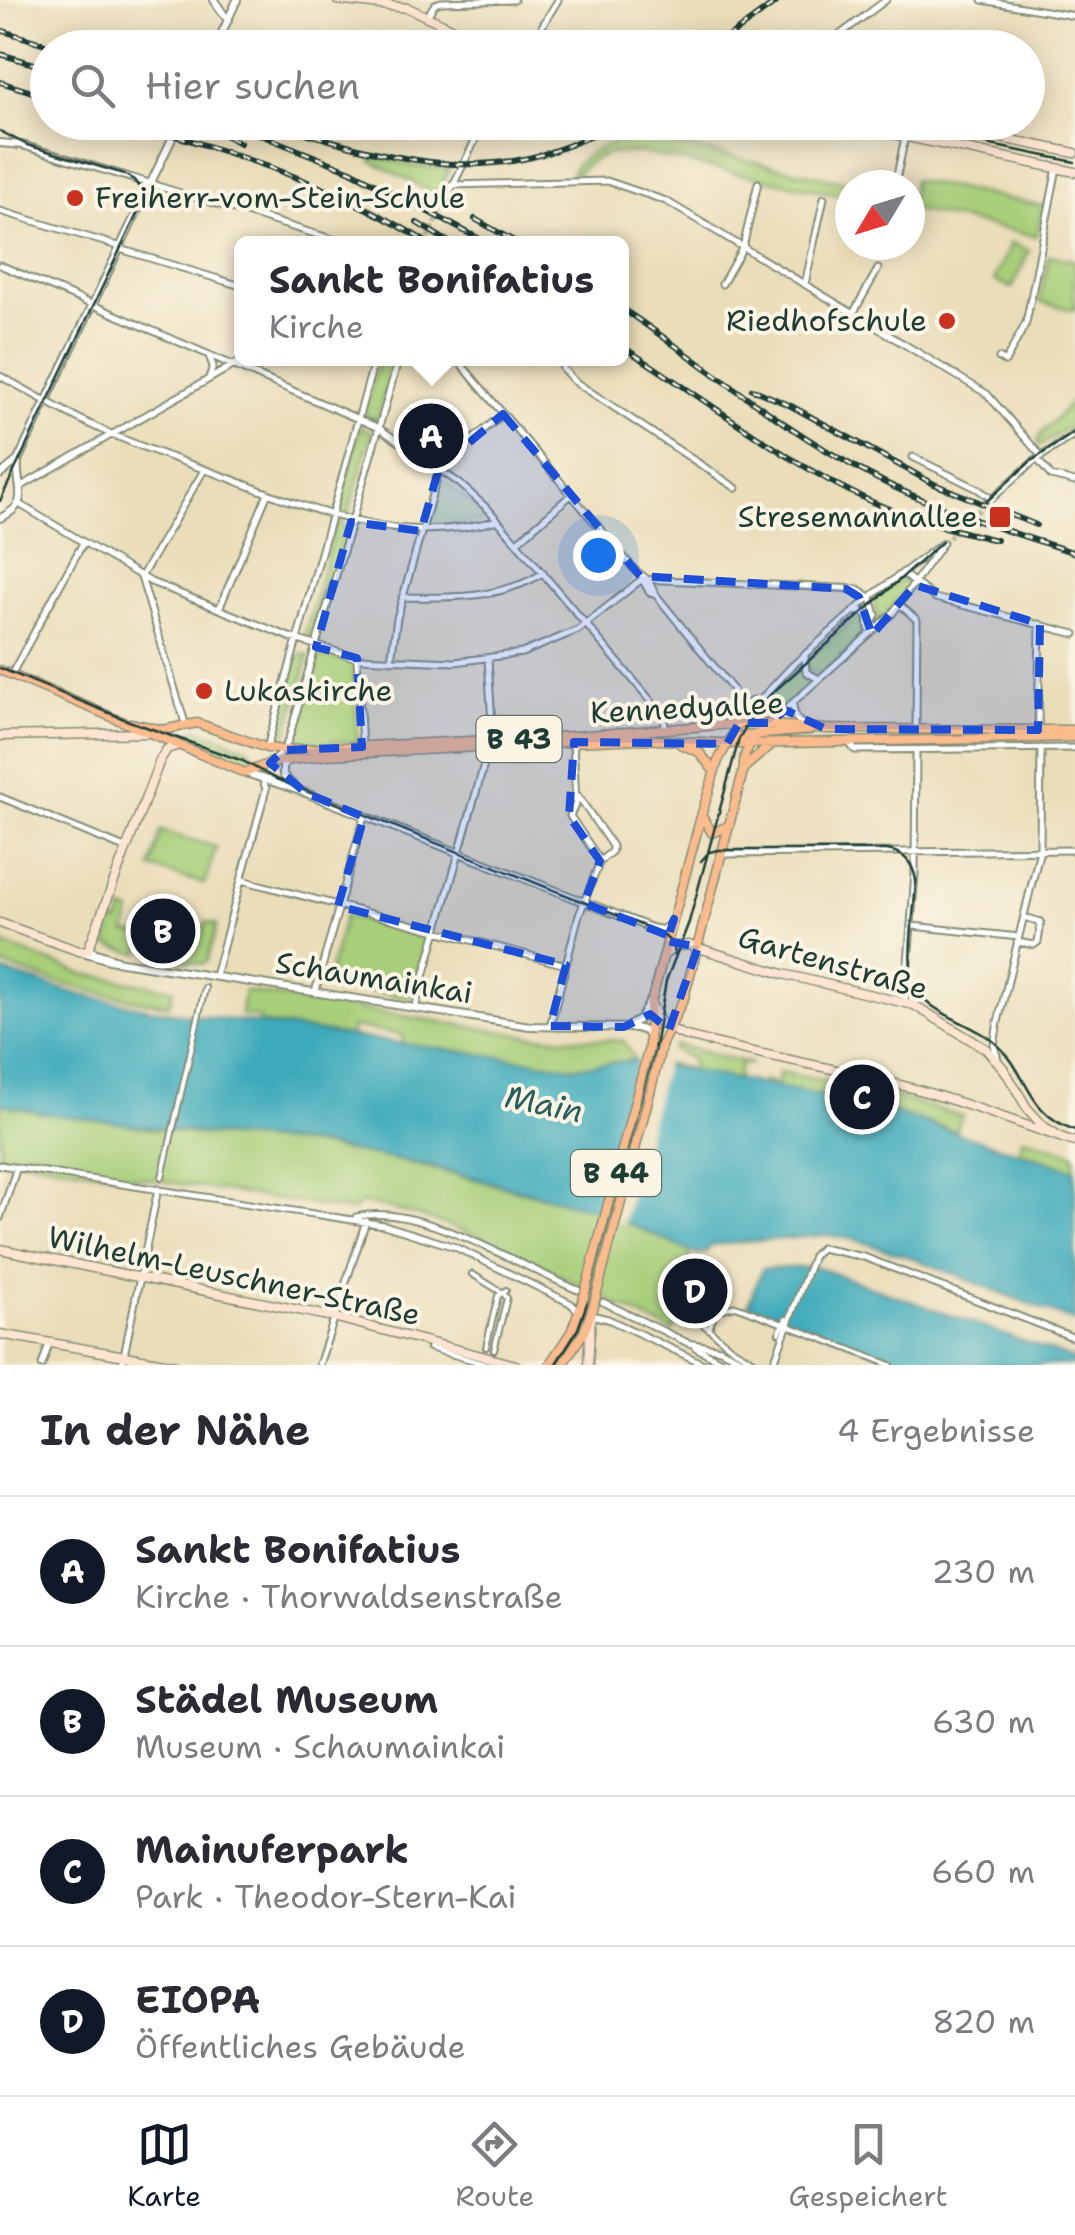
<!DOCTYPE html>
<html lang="de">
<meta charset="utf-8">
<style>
:root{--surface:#fff;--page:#f7f7f7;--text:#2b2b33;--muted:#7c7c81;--line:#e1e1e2;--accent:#111827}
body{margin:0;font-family:"Shantell Sans",sans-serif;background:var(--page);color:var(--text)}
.compass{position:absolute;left:835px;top:170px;width:90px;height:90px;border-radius:50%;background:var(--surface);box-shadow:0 5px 25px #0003;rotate:232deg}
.you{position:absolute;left:598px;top:555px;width:35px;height:35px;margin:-25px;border:8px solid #fff;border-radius:50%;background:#1a73e8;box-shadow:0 0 0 15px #1a73e833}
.badge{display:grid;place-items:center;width:65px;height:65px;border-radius:50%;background:var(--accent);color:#fff;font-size:32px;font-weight:700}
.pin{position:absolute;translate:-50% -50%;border:5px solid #fff;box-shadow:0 2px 10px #0006}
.popup{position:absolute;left:234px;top:236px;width:395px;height:130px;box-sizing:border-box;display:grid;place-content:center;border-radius:15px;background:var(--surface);filter:drop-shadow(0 2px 8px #0005);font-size:32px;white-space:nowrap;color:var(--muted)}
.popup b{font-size:38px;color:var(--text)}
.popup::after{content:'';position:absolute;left:50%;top:100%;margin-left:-20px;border:20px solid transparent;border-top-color:var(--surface)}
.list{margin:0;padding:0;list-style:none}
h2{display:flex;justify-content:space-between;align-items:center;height:130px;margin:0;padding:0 40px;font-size:42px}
h2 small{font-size:32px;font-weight:400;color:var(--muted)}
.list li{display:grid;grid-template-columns:65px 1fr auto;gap:30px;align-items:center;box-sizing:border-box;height:150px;padding:0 40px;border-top:2px solid var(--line)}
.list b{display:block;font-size:38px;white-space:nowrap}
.list p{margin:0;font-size:32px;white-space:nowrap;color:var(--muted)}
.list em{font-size:32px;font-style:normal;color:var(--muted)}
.icon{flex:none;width:55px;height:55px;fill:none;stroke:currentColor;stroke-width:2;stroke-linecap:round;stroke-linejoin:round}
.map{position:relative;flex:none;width:1075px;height:1365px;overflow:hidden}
.search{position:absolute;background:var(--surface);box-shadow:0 5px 25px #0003;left:30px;right:30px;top:30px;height:110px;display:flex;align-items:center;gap:25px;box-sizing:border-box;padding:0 35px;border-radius:55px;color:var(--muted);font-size:38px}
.sheet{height:730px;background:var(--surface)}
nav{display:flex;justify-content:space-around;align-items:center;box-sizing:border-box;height:140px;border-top:2px solid var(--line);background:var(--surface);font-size:28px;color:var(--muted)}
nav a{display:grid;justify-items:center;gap:5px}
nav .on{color:var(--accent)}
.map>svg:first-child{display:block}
.green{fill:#a7ce79;stroke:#638656;stroke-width:2.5}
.water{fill:#3caabb;stroke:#2e7478;stroke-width:2.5}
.pier{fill:#eaddba}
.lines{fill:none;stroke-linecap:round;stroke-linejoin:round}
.minor-tunnel{stroke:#c1bd9f;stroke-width:5;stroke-dasharray:5 2.5;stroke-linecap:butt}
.pedestrian-casing{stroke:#848d77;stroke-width:8}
.minor-casing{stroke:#848d77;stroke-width:9}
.tertiary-casing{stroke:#848d77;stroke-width:10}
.secondary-casing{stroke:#848d77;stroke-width:11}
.primary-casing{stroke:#848d77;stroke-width:11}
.pedestrian{stroke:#fff;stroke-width:4}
.minor{stroke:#fff;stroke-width:5}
.tertiary{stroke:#fff;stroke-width:6}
.secondary{stroke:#fde4d1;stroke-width:8}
.primary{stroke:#fbbb8d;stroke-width:8}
.tram{stroke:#1f3d34;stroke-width:2.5}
.rail-casing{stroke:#1f3d34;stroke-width:6}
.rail{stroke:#fcf5e5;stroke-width:2.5;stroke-dasharray:8;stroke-linecap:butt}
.primary-bridge-casing{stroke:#848d77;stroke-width:11;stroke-linecap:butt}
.primary-bridge{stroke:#fbbb8d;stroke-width:8}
.marked{fill:#1d4ed8;fill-opacity:0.2;stroke:#1d4ed8;stroke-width:8;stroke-dasharray:20 12;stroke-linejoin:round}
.poi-dot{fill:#c8321e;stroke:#fcf5e5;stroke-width:4}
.labels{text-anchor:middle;stroke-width:8;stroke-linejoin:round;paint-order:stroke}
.shield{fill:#fcf5e5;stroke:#617469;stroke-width:2.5}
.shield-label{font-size:28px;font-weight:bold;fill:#1f3d34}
.poi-label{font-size:30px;fill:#1f3d34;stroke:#fcf5e5;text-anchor:start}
.street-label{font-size:30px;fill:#1f3d34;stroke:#fcf5e5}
.water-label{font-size:32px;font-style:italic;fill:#285e5c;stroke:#fcf5e5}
</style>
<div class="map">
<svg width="1075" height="1365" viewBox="0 0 1075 1365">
<rect width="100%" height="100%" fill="#fcf5e5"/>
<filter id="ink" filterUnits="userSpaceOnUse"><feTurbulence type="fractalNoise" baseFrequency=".01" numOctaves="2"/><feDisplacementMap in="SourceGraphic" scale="20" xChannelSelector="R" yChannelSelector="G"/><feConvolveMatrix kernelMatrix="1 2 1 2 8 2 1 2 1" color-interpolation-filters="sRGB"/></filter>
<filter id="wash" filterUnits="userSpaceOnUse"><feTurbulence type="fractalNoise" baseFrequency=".0048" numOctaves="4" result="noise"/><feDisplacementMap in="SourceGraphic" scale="40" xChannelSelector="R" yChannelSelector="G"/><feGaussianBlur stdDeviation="2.25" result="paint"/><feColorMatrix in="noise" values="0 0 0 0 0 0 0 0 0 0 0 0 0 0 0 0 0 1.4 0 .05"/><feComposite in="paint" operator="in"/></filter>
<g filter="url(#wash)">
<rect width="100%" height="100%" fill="#eaddba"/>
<path class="green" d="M638,136L860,185H850V197L643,153C619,152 591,152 577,175L571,174C581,149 615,143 638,136Z
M374,156L413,166L450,168L437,195L372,161Z
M913,180L1044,206L1036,236L910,209Z
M1011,243L1029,251L1012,288L994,280Z
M1049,255L1075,261V310L1039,302Z
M379,359H395L377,420L363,414Z
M1075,398V423L1040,446L1037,442L1042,433Z
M360,426L372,432L348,516L339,514V507Z
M445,481L484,514L481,522L427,527L439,482Z
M340,521L345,529L314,638L305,635L335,526Z
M899,579L905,580L910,588L873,628L878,619L873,599Z
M859,615L866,618C868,640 838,659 822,674L809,672L806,665L809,657Z
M303,654L309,656L285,741L274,740L298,655Z
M319,655L353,663L358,741L294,744Z
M799,662L805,675L815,680L778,714H750Z
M197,729L250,749L253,758L247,760L191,738L190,732Z
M161,831L216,847L205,884L151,868Z
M123,910L131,912L126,933L152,936L151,940L144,939L140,954L106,945L111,921L119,923Z
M345,915L427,938L411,996L407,998L326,983Z
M206,922L217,925L207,961L202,964L171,959L174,948L168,946L169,941L194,952Z
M0,943L83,974L174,989L169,1005C111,997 55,984 0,964Z
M244,991L530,1036L624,1041L635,1060L576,1067L403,1044V1035L352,1027L350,1036L259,1023V1018L241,1015Z
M675,1045L752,1064H740L737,1081L666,1067L667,1064L691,1069L692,1060L673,1049Z
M779,1072L867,1089L962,1116L956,1131L862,1103L763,1085V1081L778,1084Z
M0,1101L149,1129L311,1145L378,1156L598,1210L626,1219L690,1252C684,1279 687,1307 673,1332C573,1284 472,1220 361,1203L352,1211L0,1156Z
M1023,1137L1075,1154V1170L1018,1151Z"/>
<path class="water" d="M0,971L82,995L150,1009L576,1067L635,1060L862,1103L1075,1170V1322L913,1258L856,1240L827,1235L711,1245L707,1252L698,1255L598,1210L425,1165L313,1144L237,1138L48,1114L0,1104Z
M816,1267L1075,1360V1365H908L786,1317L748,1305L762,1269Z"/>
<path class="pier" d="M639,1056L666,1062L623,1224L597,1215Z"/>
</g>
<g filter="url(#ink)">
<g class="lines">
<path class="minor-tunnel" d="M424,244L446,200
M943,543L987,503"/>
<g class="pedestrian-casing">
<path id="pedestrian" d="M162,1177L205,988
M472,1274L503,1293L507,1298L494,1350
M690,1314L732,1348L761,1365
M694,1316L736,1306L891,1365
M710,1326L726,1287L721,1280
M779,1333L786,1319
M486,1347L498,1296L506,1290
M429,1348L488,1365"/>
</g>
<g class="minor-casing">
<path id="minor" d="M982,0L1075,16
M427,16L435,4L441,2L514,0
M529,48L558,0
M822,48L886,0
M151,184L348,244
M452,185L607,181L666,201L987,394L1041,456
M895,185L905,137
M446,200L484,122
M0,211L121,247
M120,249L241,286
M0,265L379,428L459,483L489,510L651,701L663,716L666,729
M722,284L743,247L758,183
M805,284L824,198
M854,312L878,269
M456,358L634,569L648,580L656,595
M560,358L563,369L574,381L736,488
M999,358L1005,362L1026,323L1057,168
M0,376C34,394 67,414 102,430C144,449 188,463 231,479C319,513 404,547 498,520
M209,378L213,366L209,356
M913,457L978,489L992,499
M1037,459L1051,476L1075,482
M439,468L503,414
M20,487L246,358
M987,503L1033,462L1075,434
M19,504L151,582L292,638L357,658L455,662L522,653L578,630L642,579
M517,542L571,495
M902,573L935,598L1075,634
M642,579L858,589L870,597
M642,579L650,593L656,595L734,691
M402,597C449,598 502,599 543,573
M900,605L917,620L916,729
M219,609L268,493
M855,612L862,611L868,616L869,629
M870,629L876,615L871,598
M805,657L806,672L817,678
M357,658L362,747
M391,660L397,618L439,470
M488,660L493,740
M11,675L83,543
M793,705L795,717L803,725
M185,723L141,577L204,470
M711,723L754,700
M770,723L892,614L940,547
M738,724L792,666L870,597L943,543
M1038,730L1040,624
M849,743L855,750L1075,748
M267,748L375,358
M271,763L284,750L289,738L399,358
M578,796L612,846V851L600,861
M0,797L127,849
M724,854L1075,850
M242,880L566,965
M912,926L1019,937
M1017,942L1034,945L1038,942L1041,922L1024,917
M215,976L266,789L263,780
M315,992L364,817
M905,1001L915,873L916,750
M415,1008L489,747
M550,1026L578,918L600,861L570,816L576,803L573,742
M998,1060L994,1045L998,1022L1040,850L1041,748
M0,1165L384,1225L455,1247L570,1303L578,1310
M356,1217C416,1201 520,1266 578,1290
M0,1218L17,1167
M603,1302L688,1343L720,1349L752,1365
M591,1315L608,1319L706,1365
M695,1347L728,1365
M42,1365L49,1344
M122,1365L158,1189
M319,1365L366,1221
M773,1365L813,1256L821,1248L864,1257L1075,1338"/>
</g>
<g class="tertiary-casing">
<path id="tertiary" d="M214,0L227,19
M215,48L237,0
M0,143L22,145L151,184
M0,475L18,460L180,122
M0,518C33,503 15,488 18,460
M287,761L283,766V775L296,788
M246,773L306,793L651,928L662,930L672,923
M88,950L117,960
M79,951L109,960L530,1026L636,1028L645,1031L650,1038
M630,1025L640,1019L650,1001"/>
</g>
<g class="secondary-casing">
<path id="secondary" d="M337,0L408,8L495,48
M835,122L1075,172
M923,122L1075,153
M0,736L150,733
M0,923L79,951L88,950L160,760L167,749L176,746
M664,955L675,946L689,945L783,974L914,1005L986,1049L1004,1069L1027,1108L1043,1126L1062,1138
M652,1006L661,1024L683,1035C757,1055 833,1067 908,1087C965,1102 1019,1124 1075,1142
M0,1249L333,1317L516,1365
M0,1334L176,1365
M588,1365L591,1315"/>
</g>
<g class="primary-casing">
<path id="primary" d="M0,670L245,773L270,763L327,755L573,742L640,739L741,744L1075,737
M130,723L163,730L197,723L267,748L284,750L573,736L747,723L826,729L1075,730
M731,741L743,736L810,730
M680,744L699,752L714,771
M744,768L771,745
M703,818L712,833L728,826
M649,1047L650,1006L702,813L718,761L738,724
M651,1089L662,1044L684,998L744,768C742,749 756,735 770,723
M549,1365L571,1332L583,1300
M562,1365L584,1332L594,1304"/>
</g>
<use href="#pedestrian" class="pedestrian"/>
<use href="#minor" class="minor"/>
<use href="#tertiary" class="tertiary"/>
<use href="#secondary" class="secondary"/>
<use href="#primary" class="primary"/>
<path class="tram" d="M878,122L1075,162
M0,131L27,145L124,174L134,180L141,190L138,212L0,501
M987,501L1030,462L1075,432
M0,668L129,721L243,761L276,779L661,933L673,944L675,959
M701,861L709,852L719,850H886C904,852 913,863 916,880C915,905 906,960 913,981C922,1012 970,1022 993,1041C1030,1071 1024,1113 1075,1130
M555,1365L578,1329L586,1306L656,1042L666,981L689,922L739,739L752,715L769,696L942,542"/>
<g class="rail-casing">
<path id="rail" d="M0,30L58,48
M714,48L779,0
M0,54L48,68
M0,82L48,97
M132,122C235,154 337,185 429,244
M201,122L240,143
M228,122L351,171L489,244
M269,122C391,159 496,195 615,122
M475,219L519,244
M417,223L452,244
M621,308C704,363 780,428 868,474C933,509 1005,530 1075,553
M621,346C704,397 782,461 870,501C909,519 954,530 996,540
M752,389L791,406L934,484L1036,525"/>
</g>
<use href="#rail" class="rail"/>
<g class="primary-bridge-casing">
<path id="primary-bridge" d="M583,1300L649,1047
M594,1304L651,1089"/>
</g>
<use href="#primary-bridge" class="primary-bridge"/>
</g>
</g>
<path class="marked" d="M503,414L640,576L846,589L859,597L872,635L915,585L1040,624L1038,730L826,729L785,710L770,723H739L727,744L574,742L569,816L600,861L584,903L667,935L674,919L667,941L698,947L669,1030L650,1014L624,1027L550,1026L566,965L338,906L364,817L306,793L270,763L284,750L362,747L357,658L316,647L351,522L421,531L439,468Z"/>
<g class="poi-dot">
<circle cx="75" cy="198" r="10"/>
<circle cx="947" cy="321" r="10"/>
<rect x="988" y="505" width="24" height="24" rx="5"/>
<circle cx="204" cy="691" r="10"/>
</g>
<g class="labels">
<g class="shield">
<rect x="476.5" y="716" width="85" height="46" rx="8"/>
<rect x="571" y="1150" width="90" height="46" rx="8"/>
</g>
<g class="shield-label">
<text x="519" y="749">B 43</text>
<text x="616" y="1183">B 44</text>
</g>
<g class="poi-label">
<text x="95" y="208">Freiherr-vom-Stein-Schule</text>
<text x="927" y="331" text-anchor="end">Riedhofschule</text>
<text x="978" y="527" text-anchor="end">Stresemannallee</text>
<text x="224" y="701">Lukaskirche</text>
</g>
<g class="street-label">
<text transform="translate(687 708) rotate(-3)" y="10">Kennedyallee</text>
<text transform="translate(833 963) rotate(16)" y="10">Gartenstraße</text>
<text transform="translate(374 978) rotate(9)" y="10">Schaumainkai</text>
<text transform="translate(234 1276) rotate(12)" y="10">Wilhelm-Leuschner-Straße</text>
</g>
<g class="water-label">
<text transform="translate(544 1104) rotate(12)" y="11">Main</text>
</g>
</g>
</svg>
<svg class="compass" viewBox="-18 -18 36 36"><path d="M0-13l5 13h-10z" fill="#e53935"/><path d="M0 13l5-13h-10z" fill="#7c7c81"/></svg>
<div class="you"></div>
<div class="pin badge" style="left:431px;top:436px">A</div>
<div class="popup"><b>Sankt Bonifatius</b>Kirche</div>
<div class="pin badge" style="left:163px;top:931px">B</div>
<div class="pin badge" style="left:862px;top:1097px">C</div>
<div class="pin badge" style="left:695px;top:1291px">D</div>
<div class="search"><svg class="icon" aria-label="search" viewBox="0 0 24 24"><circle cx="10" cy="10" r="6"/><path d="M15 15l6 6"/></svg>Hier suchen</div>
</div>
<section class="sheet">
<h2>In der Nähe<small>4 Ergebnisse</small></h2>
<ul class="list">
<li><span class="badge">A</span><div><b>Sankt Bonifatius</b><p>Kirche · Thorwaldsenstraße</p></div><em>230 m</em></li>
<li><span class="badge">B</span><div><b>Städel Museum</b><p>Museum · Schaumainkai</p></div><em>630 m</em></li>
<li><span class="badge">C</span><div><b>Mainuferpark</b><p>Park · Theodor-Stern-Kai</p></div><em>660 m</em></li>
<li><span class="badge">D</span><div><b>EIOPA</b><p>Öffentliches Gebäude</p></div><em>820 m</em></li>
</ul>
</section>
<nav>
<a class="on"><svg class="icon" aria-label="map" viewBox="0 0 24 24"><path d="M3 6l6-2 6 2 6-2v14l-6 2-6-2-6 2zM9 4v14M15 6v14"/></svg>Karte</a>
<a><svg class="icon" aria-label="directions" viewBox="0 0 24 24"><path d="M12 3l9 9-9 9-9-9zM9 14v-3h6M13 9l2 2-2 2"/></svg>Route</a>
<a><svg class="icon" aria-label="saved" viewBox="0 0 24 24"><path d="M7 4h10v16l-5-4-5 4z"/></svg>Gespeichert</a>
</nav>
